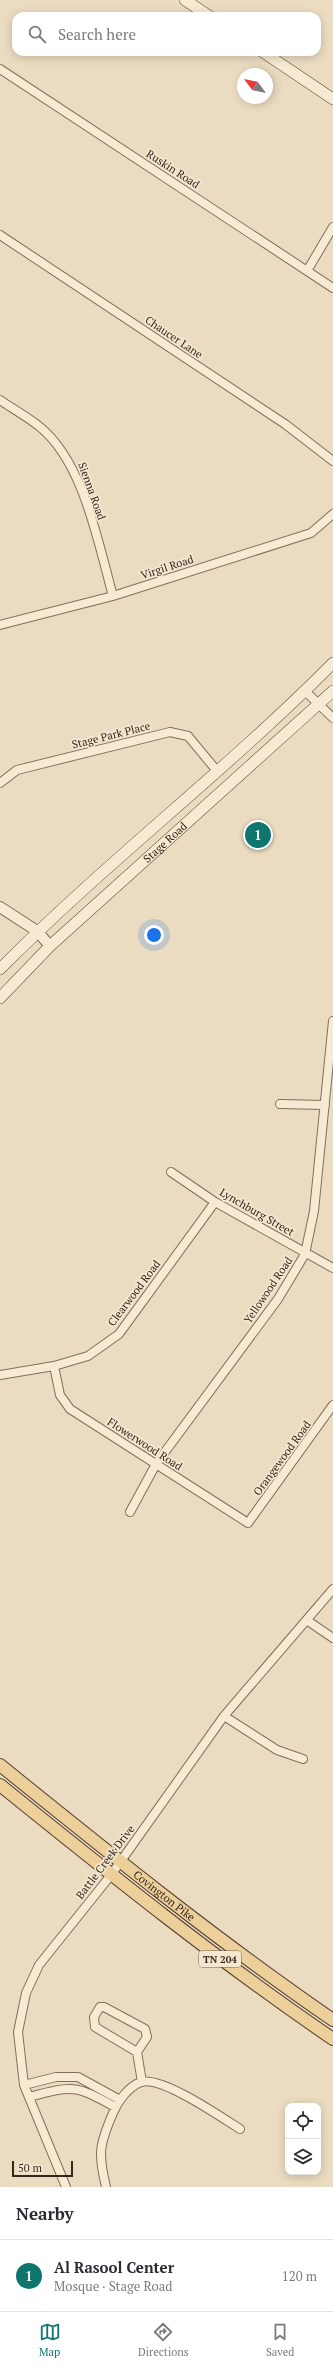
<!DOCTYPE html>
<meta charset="utf-8">
<style>
:root{--surface:#fff;--page:#f2f2f3;--text:#2b2b33;--muted:#7c7c81;--line:#e1e1e2;--accent:#0f766e}
body{margin:0;font-family:"PT Serif",serif;background:var(--page);color:var(--text)}
.controls{position:absolute;right:12px;bottom:12px;display:grid;overflow:hidden;border-radius:8px;box-shadow:0 2px 10px #0003}
.controls button{width:36px;height:36px;display:grid;place-items:center;padding:0;border:0;border-bottom:1px solid var(--line);background:var(--surface);color:var(--text);font:20px sans-serif}
.compass{position:absolute;left:237px;top:68px;width:36px;height:36px;border-radius:50%;background:var(--surface);box-shadow:0 2px 10px #0003;rotate:302deg}
.scale{position:absolute;left:12px;bottom:10px;width:61px;box-sizing:border-box;padding-left:4px;border:2px solid #34271d;border-top:0;font-size:11px;line-height:14px;white-space:nowrap;color:#34271d;-webkit-text-stroke:3px #f3e7d0;paint-order:stroke}
.you{position:absolute;left:154px;top:935px;width:14px;height:14px;margin:-10px;border:3px solid #fff;border-radius:50%;background:#1a73e8;box-shadow:0 0 0 6px #1a73e833}
.badge{display:grid;place-items:center;width:26px;height:26px;border-radius:50%;background:var(--accent);color:#fff;font-size:13px;font-weight:700}
.pin{position:absolute;translate:-50% -50%;border:2px solid #fff;box-shadow:0 1px 4px #0006}
.list{margin:0;padding:0;list-style:none}
h2{display:flex;justify-content:space-between;align-items:center;height:52px;margin:0;padding:0 16px;font-size:17px}
h2 small{font-size:13px;font-weight:400;color:var(--muted)}
.list li{display:grid;grid-template-columns:26px 1fr auto;gap:12px;align-items:center;box-sizing:border-box;height:72px;padding:0 16px;border-top:1px solid var(--line)}
.list b{display:block;font-size:15px;white-space:nowrap}
.list p{margin:0;font-size:13px;white-space:nowrap;color:var(--muted)}
.list em{font-size:13px;font-style:normal;color:var(--muted)}
.icon{flex:none;width:22px;height:22px;fill:none;stroke:currentColor;stroke-width:2;stroke-linecap:round;stroke-linejoin:round}
.map{position:relative;flex:none;width:333px;height:2187px;overflow:hidden}
.search{position:absolute;background:var(--surface);box-shadow:0 2px 10px #0003;left:12px;right:12px;top:12px;height:44px;display:flex;align-items:center;gap:10px;box-sizing:border-box;padding:0 14px;border-radius:12px;color:var(--muted);font-size:15px}
.sheet{height:124px;background:var(--surface)}
nav{display:flex;justify-content:space-around;align-items:center;box-sizing:border-box;height:56px;border-top:1px solid var(--line);background:var(--surface);font-size:11px;color:var(--muted)}
nav a{display:grid;justify-items:center;gap:2px}
nav .on{color:var(--accent)}
.map>svg:first-child{display:block}
.lines{fill:none;stroke-linecap:round;stroke-linejoin:round}
.minor-casing{stroke:#836e59;stroke-width:10}
.tertiary-casing{stroke:#836e59;stroke-width:12}
.secondary-casing{stroke:#654f3d;stroke-width:12}
.primary-casing{stroke:#513d2e;stroke-width:14}
.minor{stroke:#f6ead3;stroke-width:8}
.tertiary{stroke:#f6ead3;stroke-width:10}
.secondary{stroke:#f6ead3;stroke-width:11}
.primary{stroke:#edcf9a;stroke-width:12}
.labels{text-anchor:middle;stroke-width:3.5;stroke-linejoin:round;paint-order:stroke}
.shield{fill:#f3e7d0;stroke:#6d6153;stroke-width:1}
.shield-label{font-size:10px;font-weight:bold;fill:#34271d}
.street-label{font-size:11px;fill:#34271d;stroke:#f3e7d0}
</style>
<div class="map">
<svg width="333" height="2187" viewBox="0 0 333 2187">
<rect width="100%" height="100%" fill="#ebdcc1"/>
<g class="lines">
<g class="minor-casing">
<path id="minor" d="M0,69L333,288
M0,235L285,424L333,461
M307,271L333,227
M0,400C13,409 28,417 40,427C84,463 98,543 113,596
M0,625L113,596L311,533L333,514
M305,691L333,718
M0,783L17,770L170,732L188,736L217,771
M280,1104L325,1105
M171,1172L215,1202L333,1268
M54,1366L60,1395L70,1409L248,1523L333,1405
M0,1375L54,1366L88,1356L119,1334L215,1202
M130,1512L156,1464L278,1299L305,1254L314,1211L333,1021
M308,1621L333,1638
M224,1716L277,1750L303,1759
M137,2052L147,2037L145,2029L104,2007H100L94,2017L95,2027L137,2052L142,2082
M24,2085L56,2077H78L120,2100
M29,2097C74,2085 75,2085 115,2107
M66,2187L24,2085L18,2032L26,1993L39,1965L111,1875L224,1716L333,1589
M106,2187C98,2154 99,2145 113,2113C118,2101 128,2087 141,2082C162,2076 221,2117 240,2129"/>
</g>
<g class="tertiary-casing">
<path id="tertiary" d="M0,907L37,931L50,946"/>
</g>
<g class="secondary-casing">
<g id="secondary">
<path d="M185,0L209,16"/>
<path d="M263,52L333,99"/>
<path d="M0,969C106,862 227,770 333,663"/>
<path id="s1" d="M0,998L50,946L333,691"/>
</g>
</g>
<g class="primary-casing">
<g id="primary">
<path id="s2" d="M0,1765C109,1853 218,1941 333,2020"/>
<path d="M0,1785C109,1873 217,1960 333,2039"/>
</g>
</g>
<use href="#minor" class="minor"/>
<use href="#tertiary" class="tertiary"/>
<use href="#secondary" class="secondary"/>
<use href="#primary" class="primary"/>
</g>
<g class="labels">
<rect class="shield" x="199" y="1951" width="42" height="16" rx="3"/>
<g class="shield-label">
<text x="220" y="1963">TN 204</text>
</g>
<g class="street-label">
<text transform="translate(173 169) rotate(33)" y="4">Ruskin Road</text>
<text transform="translate(174 337) rotate(34)" y="4">Chaucer Lane</text>
<text transform="translate(92 491) rotate(70)" y="4">Sienna Road</text>
<text transform="translate(167 567) rotate(-18)" y="4">Virgil Road</text>
<text transform="translate(111 735) rotate(-14)" y="4">Stage Park Place</text>
<text dy="4" stroke="none"><textPath href="#s1" startOffset="227">Stage Road</textPath></text>
<text transform="translate(257 1212) rotate(30)" y="4">Lynchburg Street</text>
<text transform="translate(268 1290) rotate(-56)" y="4">Yellowood Road</text>
<text transform="translate(134 1293) rotate(-53)" y="4">Clearwood Road</text>
<text transform="translate(145 1444) rotate(33)" y="4">Flowerwood Road</text>
<text transform="translate(282 1458) rotate(-54)" y="4">Orangewood Road</text>
<text transform="translate(105 1862) rotate(-53)" y="4">Battle Creek Drive</text>
<text dy="4" stroke="none"><textPath href="#s2" startOffset="210">Covington Pike</textPath></text>
</g>
</g>
</svg>
<div class="controls">
<button><svg class="icon" aria-label="locate" viewBox="0 0 24 24"><circle cx="12" cy="12" r="6"/><path d="M12 2v4M12 18v4M2 12h4M18 12h4"/></svg></button>
<button><svg class="icon" aria-label="layers" viewBox="0 0 24 24"><path d="M12 4l9 5-9 5-9-5zM3 14l9 5 9-5"/></svg></button>
</div>
<svg class="compass" viewBox="-18 -18 36 36"><path d="M0-13l5 13h-10z" fill="#e53935"/><path d="M0 13l5-13h-10z" fill="#7c7c81"/></svg>
<div class="scale">50 m</div>
<div class="you"></div>
<div class="pin badge" style="left:258px;top:835px">1</div>
<div class="search"><svg class="icon" aria-label="search" viewBox="0 0 24 24"><circle cx="10" cy="10" r="6"/><path d="M15 15l6 6"/></svg>Search here</div>
</div>
<section class="sheet">
<h2>Nearby<small></small></h2>
<ul class="list">
<li><span class="badge">1</span><div><b>Al Rasool Center</b><p>Mosque · Stage Road</p></div><em>120 m</em></li>
</ul>
</section>
<nav>
<a class="on"><svg class="icon" aria-label="map" viewBox="0 0 24 24"><path d="M3 6l6-2 6 2 6-2v14l-6 2-6-2-6 2zM9 4v14M15 6v14"/></svg>Map</a>
<a><svg class="icon" aria-label="directions" viewBox="0 0 24 24"><path d="M12 3l9 9-9 9-9-9zM9 14v-3h6M13 9l2 2-2 2"/></svg>Directions</a>
<a><svg class="icon" aria-label="saved" viewBox="0 0 24 24"><path d="M7 4h10v16l-5-4-5 4z"/></svg>Saved</a>
</nav>
